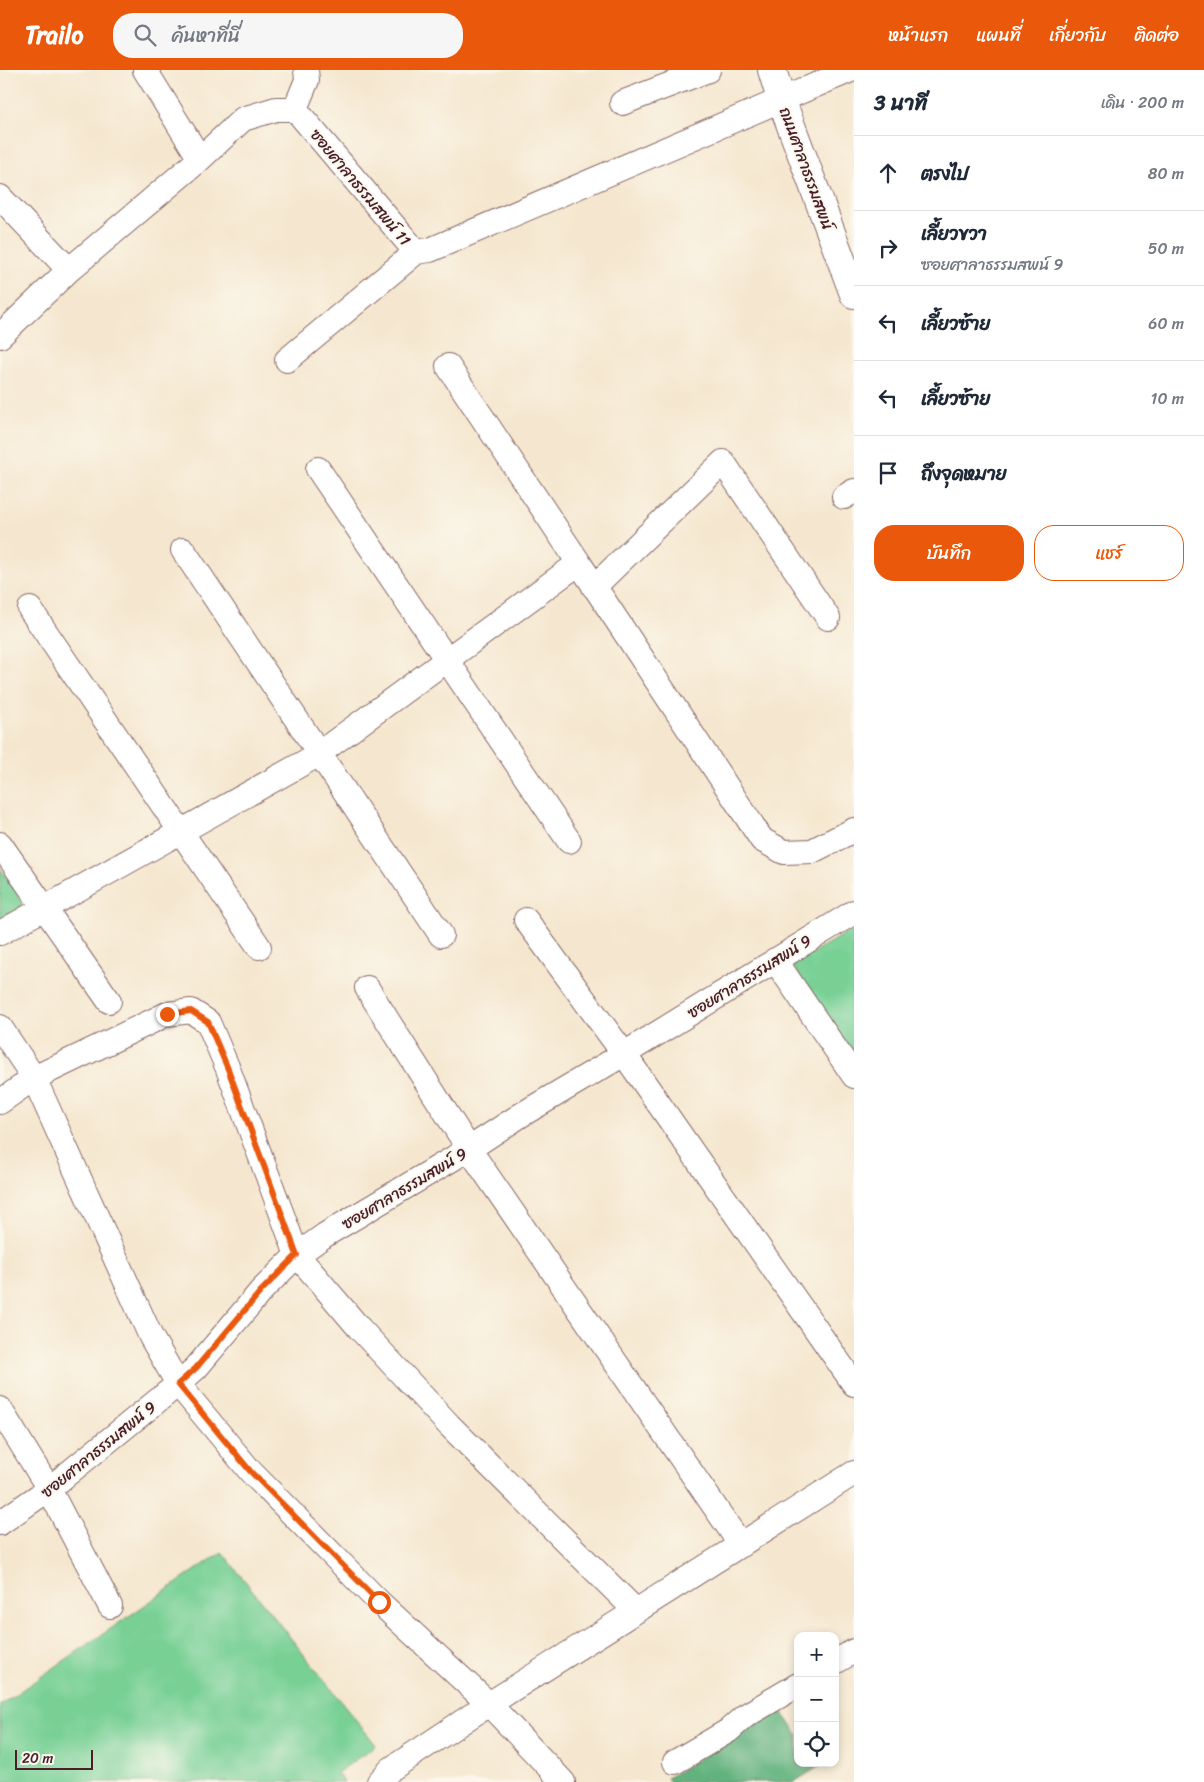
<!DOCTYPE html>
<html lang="th">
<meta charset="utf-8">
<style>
:root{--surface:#fff;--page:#f6f6f7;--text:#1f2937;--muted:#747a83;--line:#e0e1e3;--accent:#ea580c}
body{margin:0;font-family:Sriracha,"Playpen Sans Thai",sans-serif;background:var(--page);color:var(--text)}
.controls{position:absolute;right:15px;bottom:15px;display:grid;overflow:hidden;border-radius:10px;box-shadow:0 2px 8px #0003}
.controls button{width:45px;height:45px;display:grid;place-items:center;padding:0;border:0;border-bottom:1px solid var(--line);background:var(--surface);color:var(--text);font:25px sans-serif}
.scale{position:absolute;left:15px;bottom:12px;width:78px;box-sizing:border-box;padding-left:5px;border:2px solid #4a1f2b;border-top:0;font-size:14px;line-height:18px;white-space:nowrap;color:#4a1f2b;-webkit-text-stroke:4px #fbf7ec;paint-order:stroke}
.stop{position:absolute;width:15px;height:15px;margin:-11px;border:4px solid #ea580c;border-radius:50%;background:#fff}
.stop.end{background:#ea580c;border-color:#fff;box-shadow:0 1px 5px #0008}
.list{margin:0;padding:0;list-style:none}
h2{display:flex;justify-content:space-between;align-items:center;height:65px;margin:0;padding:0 20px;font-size:21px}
h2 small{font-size:16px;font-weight:400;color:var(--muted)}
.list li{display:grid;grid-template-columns:32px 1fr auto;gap:15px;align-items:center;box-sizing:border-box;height:75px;padding:0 20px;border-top:1px solid var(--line)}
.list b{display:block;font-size:19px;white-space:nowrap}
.list p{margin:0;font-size:16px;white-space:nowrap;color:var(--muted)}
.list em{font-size:16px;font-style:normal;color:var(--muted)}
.actions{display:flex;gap:10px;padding:15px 20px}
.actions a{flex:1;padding:11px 0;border:1px solid var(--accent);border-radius:20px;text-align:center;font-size:18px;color:var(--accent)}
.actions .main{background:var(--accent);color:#fff}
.icon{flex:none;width:28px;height:28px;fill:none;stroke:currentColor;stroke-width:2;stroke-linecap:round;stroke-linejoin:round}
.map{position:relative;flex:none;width:854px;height:1712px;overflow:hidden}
header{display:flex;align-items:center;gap:30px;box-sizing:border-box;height:70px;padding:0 25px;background:var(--accent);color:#fff}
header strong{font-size:24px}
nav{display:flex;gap:28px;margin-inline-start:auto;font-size:18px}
.search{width:350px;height:45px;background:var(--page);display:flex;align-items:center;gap:12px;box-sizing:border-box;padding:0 18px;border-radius:20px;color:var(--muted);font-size:19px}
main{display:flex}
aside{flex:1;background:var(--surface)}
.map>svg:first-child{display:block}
.green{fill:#78d095;stroke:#617860}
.forest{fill:#62b27e;stroke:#566854}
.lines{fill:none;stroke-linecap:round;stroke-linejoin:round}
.street-casing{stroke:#866564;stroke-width:26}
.secondary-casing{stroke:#866564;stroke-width:30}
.street{stroke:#fff;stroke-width:24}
.secondary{stroke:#fff;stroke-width:28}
.route{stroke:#ea580c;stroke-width:6}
.labels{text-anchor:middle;stroke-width:4;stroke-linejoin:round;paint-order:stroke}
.street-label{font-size:16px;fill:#4a1f2b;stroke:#fbf7ec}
</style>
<header>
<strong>Trailo</strong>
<div class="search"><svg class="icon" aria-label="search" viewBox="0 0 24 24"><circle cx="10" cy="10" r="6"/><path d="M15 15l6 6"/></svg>ค้นหาที่นี่</div>
<nav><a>หน้าแรก</a><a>แผนที่</a><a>เกี่ยวกับ</a><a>ติดต่อ</a></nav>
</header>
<main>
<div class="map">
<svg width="854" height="1712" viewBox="0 0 854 1712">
<rect width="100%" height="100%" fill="#fbf7ec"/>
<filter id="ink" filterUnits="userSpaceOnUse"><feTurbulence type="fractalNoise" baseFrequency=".02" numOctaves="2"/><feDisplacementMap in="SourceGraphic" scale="10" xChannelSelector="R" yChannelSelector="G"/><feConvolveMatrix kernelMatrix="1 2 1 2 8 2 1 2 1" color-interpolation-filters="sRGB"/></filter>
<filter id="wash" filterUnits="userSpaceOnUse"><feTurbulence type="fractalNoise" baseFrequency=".0096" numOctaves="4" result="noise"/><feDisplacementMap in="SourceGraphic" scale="20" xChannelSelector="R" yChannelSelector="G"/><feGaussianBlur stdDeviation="1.12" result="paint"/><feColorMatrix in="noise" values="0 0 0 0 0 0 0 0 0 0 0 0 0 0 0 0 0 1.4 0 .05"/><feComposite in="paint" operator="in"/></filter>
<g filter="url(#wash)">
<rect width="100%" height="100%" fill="#f5e7cf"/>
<path class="green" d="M0,798L23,832L14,846L0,853Z
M854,858V984L792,895Z
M222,1482L376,1675L337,1703L344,1712H0V1635Z"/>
<path class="forest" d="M780,1639L798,1664V1693H818L820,1696L794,1712H670L667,1708Z"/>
</g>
<g filter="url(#ink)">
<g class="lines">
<g class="street-casing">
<path id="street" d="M145,0L200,89
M622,33L708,0
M295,39L307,10L306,0
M0,127L69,200
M0,266L69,200L200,89L243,49L276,39H295L416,182L430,180L851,0
M287,290L416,182
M448,296L579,493
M318,399L569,771
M844,427L854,421
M183,480L441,865
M594,517L723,392L828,548
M30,539L259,877
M0,774L109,931
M526,850L624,984L854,1314
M0,863L314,687L579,493L762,770L784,782L812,781L854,760
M775,890L854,1006
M367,918L469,1079L741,1475
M0,957L34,1008L151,1267L178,1314L251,1402L379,1532L489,1634L563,1712
M0,1032L34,1008L167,944L191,941L208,952L228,999L297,1185L360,1259L449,1355L636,1541
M0,1339L49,1419L110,1536
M0,1453L49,1419L178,1314L196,1298L261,1221L297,1185L325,1165L469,1079L521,1045L624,984L854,842
M835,1592L854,1581
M675,1692L728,1661L745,1646L798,1615
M379,1712L391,1699L489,1634L854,1403"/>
</g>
<g class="secondary-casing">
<path id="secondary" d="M772,0L781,29L854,224"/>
</g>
<use href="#street" class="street"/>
<use href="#secondary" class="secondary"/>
</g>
</g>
<g class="lines" filter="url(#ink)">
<path class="route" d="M167,944L191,941L208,952L228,999L297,1185L261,1221L196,1298L178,1314L251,1402L379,1532"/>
</g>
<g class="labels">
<g class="street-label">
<text transform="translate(807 98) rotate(70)" y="6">ถนนศาลาธรรมสพน์</text>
<text transform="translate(361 117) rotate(50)" y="6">ซอยศาลาธรรมสพน์ 11</text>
<text transform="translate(749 906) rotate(-32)" y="6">ซอยศาลาธรรมสพน์ 9</text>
<text transform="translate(404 1118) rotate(-31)" y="6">ซอยศาลาธรรมสพน์ 9</text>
<text transform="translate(98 1379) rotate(-39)" y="6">ซอยศาลาธรรมสพน์ 9</text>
</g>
</g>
</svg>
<div class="controls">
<button>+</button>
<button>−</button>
<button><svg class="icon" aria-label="locate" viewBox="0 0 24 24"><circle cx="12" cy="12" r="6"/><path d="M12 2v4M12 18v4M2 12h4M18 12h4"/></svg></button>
</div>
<div class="scale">20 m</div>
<div class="stop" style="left:379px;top:1532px"></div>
<div class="stop end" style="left:167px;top:944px"></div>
</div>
<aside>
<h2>3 นาที<small>เดิน · 200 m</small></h2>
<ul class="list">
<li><svg class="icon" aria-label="ahead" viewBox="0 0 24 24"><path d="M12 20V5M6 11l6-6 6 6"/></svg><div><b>ตรงไป</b></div><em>80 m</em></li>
<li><svg class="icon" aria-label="right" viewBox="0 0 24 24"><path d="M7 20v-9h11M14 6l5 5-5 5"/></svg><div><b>เลี้ยวขวา</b><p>ซอยศาลาธรรมสพน์ 9</p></div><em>50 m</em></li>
<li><svg class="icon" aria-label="left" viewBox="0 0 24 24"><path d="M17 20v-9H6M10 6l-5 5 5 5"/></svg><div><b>เลี้ยวซ้าย</b></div><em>60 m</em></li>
<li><svg class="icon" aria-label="left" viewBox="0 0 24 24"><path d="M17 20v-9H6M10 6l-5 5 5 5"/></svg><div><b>เลี้ยวซ้าย</b></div><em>10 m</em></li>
<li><svg class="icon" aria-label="arrive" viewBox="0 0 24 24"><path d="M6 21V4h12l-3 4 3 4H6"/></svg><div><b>ถึงจุดหมาย</b></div></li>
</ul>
<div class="actions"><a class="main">บันทึก</a><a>แชร์</a></div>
</aside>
</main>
